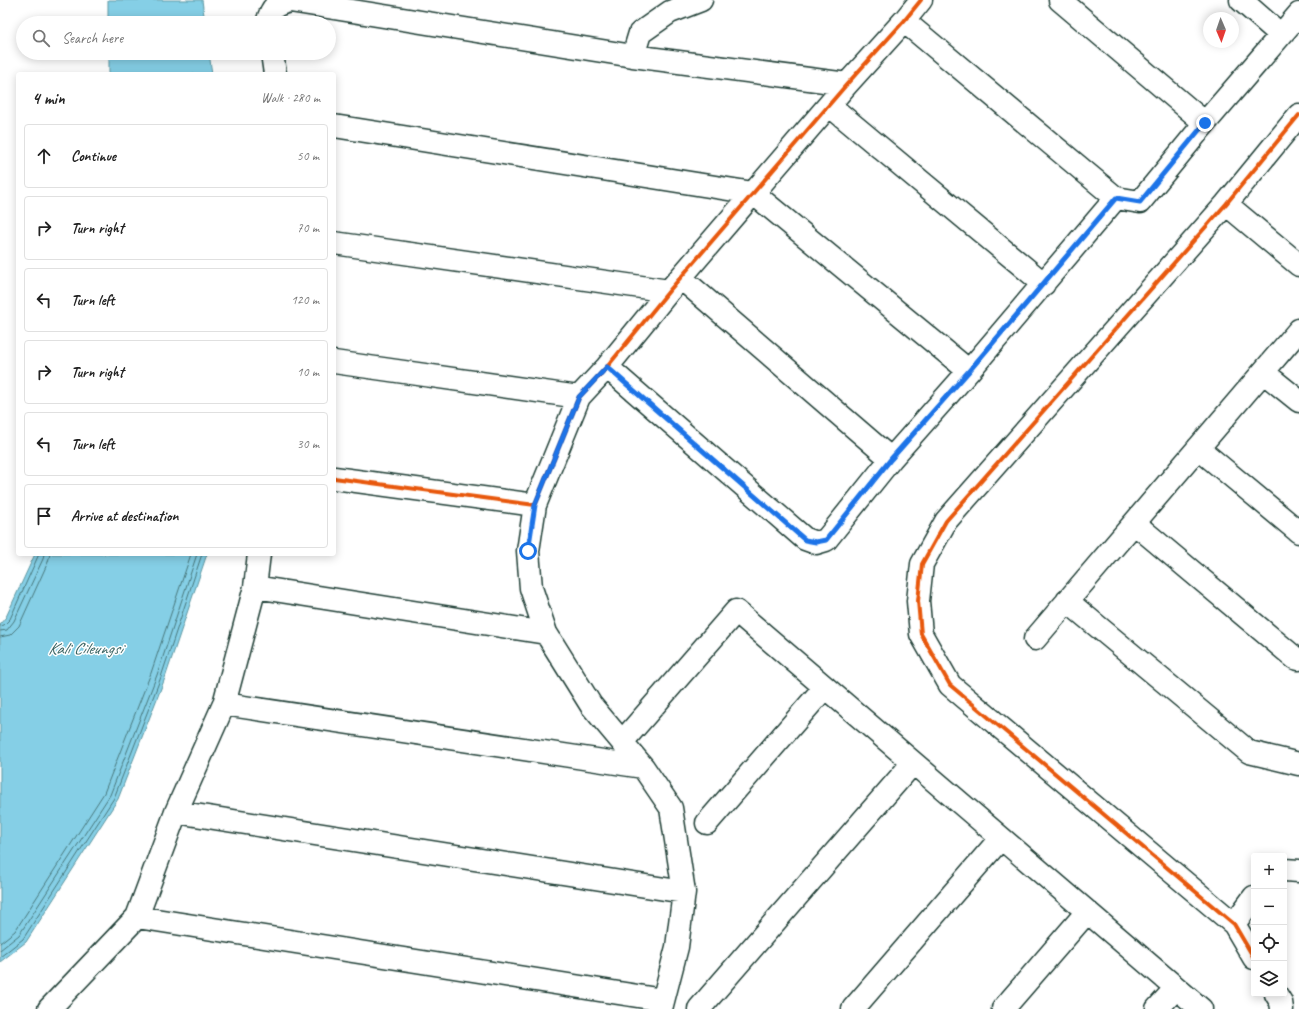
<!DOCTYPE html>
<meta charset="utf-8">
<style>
:root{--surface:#fff;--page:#f2f2f2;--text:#222;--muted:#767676;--line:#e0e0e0}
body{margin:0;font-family:Caveat,sans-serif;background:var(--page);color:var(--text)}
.controls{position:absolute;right:12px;bottom:12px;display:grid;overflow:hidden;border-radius:4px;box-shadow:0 2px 10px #0003}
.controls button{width:36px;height:36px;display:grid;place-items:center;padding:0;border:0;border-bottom:1px solid var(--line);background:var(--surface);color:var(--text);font:20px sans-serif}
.compass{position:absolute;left:1203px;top:12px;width:36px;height:36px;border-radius:50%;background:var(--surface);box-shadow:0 2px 10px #0003;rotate:178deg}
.stop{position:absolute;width:12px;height:12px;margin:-9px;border:3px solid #1a73e8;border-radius:50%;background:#fff}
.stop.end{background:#1a73e8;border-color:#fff;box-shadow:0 1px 4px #0008}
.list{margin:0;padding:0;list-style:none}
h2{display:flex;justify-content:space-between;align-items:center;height:52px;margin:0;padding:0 16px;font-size:17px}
h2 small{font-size:13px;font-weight:400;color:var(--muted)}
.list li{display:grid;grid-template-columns:26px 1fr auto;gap:12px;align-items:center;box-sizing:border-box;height:64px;margin:0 8px 8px;padding:0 8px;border:1px solid var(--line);border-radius:4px}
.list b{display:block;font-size:15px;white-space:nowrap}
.list em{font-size:13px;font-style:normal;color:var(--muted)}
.icon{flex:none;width:22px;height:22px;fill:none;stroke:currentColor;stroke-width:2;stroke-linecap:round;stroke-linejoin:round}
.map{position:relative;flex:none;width:1299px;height:1009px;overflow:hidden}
.search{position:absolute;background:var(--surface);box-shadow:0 2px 10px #0003;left:16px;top:16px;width:320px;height:44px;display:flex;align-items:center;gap:10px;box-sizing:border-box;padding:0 14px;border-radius:22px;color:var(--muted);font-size:15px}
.panel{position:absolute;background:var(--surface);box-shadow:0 2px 10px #0003;left:16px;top:72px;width:320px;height:484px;border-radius:4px}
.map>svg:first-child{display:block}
.water{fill:#85cfe6;stroke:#5c959f}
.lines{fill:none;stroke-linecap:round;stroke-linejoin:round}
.shore{stroke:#48777b;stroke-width:1}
.minor-casing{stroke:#1f3d34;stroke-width:25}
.minor{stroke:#fff;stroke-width:22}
.cycleway-casing{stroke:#fff;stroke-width:6}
.cycleway{stroke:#e8590c;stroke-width:4}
.route{stroke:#1a73e8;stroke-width:5}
.labels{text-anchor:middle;stroke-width:3;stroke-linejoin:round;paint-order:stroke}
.water-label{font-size:17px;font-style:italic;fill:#386260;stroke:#fff}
</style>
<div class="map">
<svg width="1299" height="1009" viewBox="0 0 1299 1009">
<rect width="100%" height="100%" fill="#fff"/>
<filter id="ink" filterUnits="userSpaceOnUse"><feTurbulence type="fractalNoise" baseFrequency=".025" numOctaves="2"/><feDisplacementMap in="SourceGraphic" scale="8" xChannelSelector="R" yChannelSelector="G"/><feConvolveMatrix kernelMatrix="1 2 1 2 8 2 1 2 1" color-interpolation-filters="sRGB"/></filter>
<g filter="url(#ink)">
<path class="water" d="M108,0H202L205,23H108Z
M109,53H209L212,74H109Z
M35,554H207L165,678L118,799L26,942L0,962V624L6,617Z"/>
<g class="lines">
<path class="shore" d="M0,626L4,625L10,619L39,554
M0,631L7,630L14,621L43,559L44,554
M0,637L10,635L19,626L48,562L50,554
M0,943L15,931L104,793L151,673L191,554
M0,950L19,935L110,795L157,675L197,554
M0,957L23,939L114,798L161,677L202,554"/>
<g class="minor-casing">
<path id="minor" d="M1060,0L1205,123
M1241,0L1281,35
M904,21L1116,198
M267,23C272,6 274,5 290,1L633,56L847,84
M272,53L275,74
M633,56L640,33L670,12L701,0
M829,105L1044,284
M334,126L753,193L969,371
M1226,204L1299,265
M334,243L669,291
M681,278L891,459
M334,362L579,397
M607,367L805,539L816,543L826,540L891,459L969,371L1116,198L1140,202L1205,123L1299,14
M1263,372L1299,401
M1198,448L1299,532
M334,478L535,505L579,397L607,367L669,291L847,84L904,21L921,0
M535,505L528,551L531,588L546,633L591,705L643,767L671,808L684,892L677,947L661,1009
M1134,523L1295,658L1299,659
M255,587L546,633
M1067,601L1249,752L1299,764
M1035,639L1299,330
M224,704L643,767
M622,742L736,611L1201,1009
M176,812L684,892
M707,823L825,687
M1284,870L1299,871
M137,917L663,1000
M1234,924L1254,897
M1254,958L1234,924L950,685L921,634L918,601L922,564L946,521L1226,204L1299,115
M1276,994L1281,1002L1282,1009
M49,1009L137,917L176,812L224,704L255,587L259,554
M699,1009L913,763
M853,1009L1001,838
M1003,1009L1087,912
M1157,1009L1176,988"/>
</g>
<use href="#minor" class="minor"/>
<g class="cycleway-casing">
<path id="cycleway" d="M334,478L535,505L579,397L607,367L669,291L847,84L904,21L921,0
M1254,958L1234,924L950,685L921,634L918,601L922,564L946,521L1226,204L1299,115"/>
</g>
<use href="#cycleway" class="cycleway"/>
</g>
</g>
<g class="lines" filter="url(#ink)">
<path class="route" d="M528,551L535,505L579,397L607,367L805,540L816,542L826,540L891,459L969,371L1116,198L1140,202L1205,123"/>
</g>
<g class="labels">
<g class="water-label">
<text x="85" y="654">Kali Cileungsi</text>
</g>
</g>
</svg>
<div class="controls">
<button>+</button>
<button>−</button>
<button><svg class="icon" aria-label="locate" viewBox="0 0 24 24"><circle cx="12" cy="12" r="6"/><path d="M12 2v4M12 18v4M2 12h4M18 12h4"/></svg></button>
<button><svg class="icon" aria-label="layers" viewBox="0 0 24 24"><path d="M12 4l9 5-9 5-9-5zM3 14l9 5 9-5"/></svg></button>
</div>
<svg class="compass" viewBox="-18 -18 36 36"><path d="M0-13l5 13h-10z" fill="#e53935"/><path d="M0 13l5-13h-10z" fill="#767676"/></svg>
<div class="stop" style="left:528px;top:551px"></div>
<div class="stop end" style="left:1205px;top:123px"></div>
<div class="search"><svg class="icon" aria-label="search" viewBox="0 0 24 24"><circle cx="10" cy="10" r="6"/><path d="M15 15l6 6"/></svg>Search here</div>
<section class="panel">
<h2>4 min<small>Walk · 280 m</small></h2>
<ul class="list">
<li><svg class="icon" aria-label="ahead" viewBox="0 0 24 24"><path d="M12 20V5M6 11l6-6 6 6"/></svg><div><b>Continue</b></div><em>50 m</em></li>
<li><svg class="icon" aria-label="right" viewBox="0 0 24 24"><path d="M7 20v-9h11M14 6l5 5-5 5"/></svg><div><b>Turn right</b></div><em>70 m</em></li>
<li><svg class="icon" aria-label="left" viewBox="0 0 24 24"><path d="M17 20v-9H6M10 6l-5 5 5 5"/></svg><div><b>Turn left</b></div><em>120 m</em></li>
<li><svg class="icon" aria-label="right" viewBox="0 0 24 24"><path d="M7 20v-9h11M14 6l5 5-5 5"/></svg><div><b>Turn right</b></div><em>10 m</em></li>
<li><svg class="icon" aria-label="left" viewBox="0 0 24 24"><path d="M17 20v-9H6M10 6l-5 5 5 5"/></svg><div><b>Turn left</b></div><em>30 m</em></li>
<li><svg class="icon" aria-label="arrive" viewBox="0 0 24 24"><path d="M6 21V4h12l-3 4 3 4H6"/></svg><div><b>Arrive at destination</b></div></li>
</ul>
</section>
</div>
